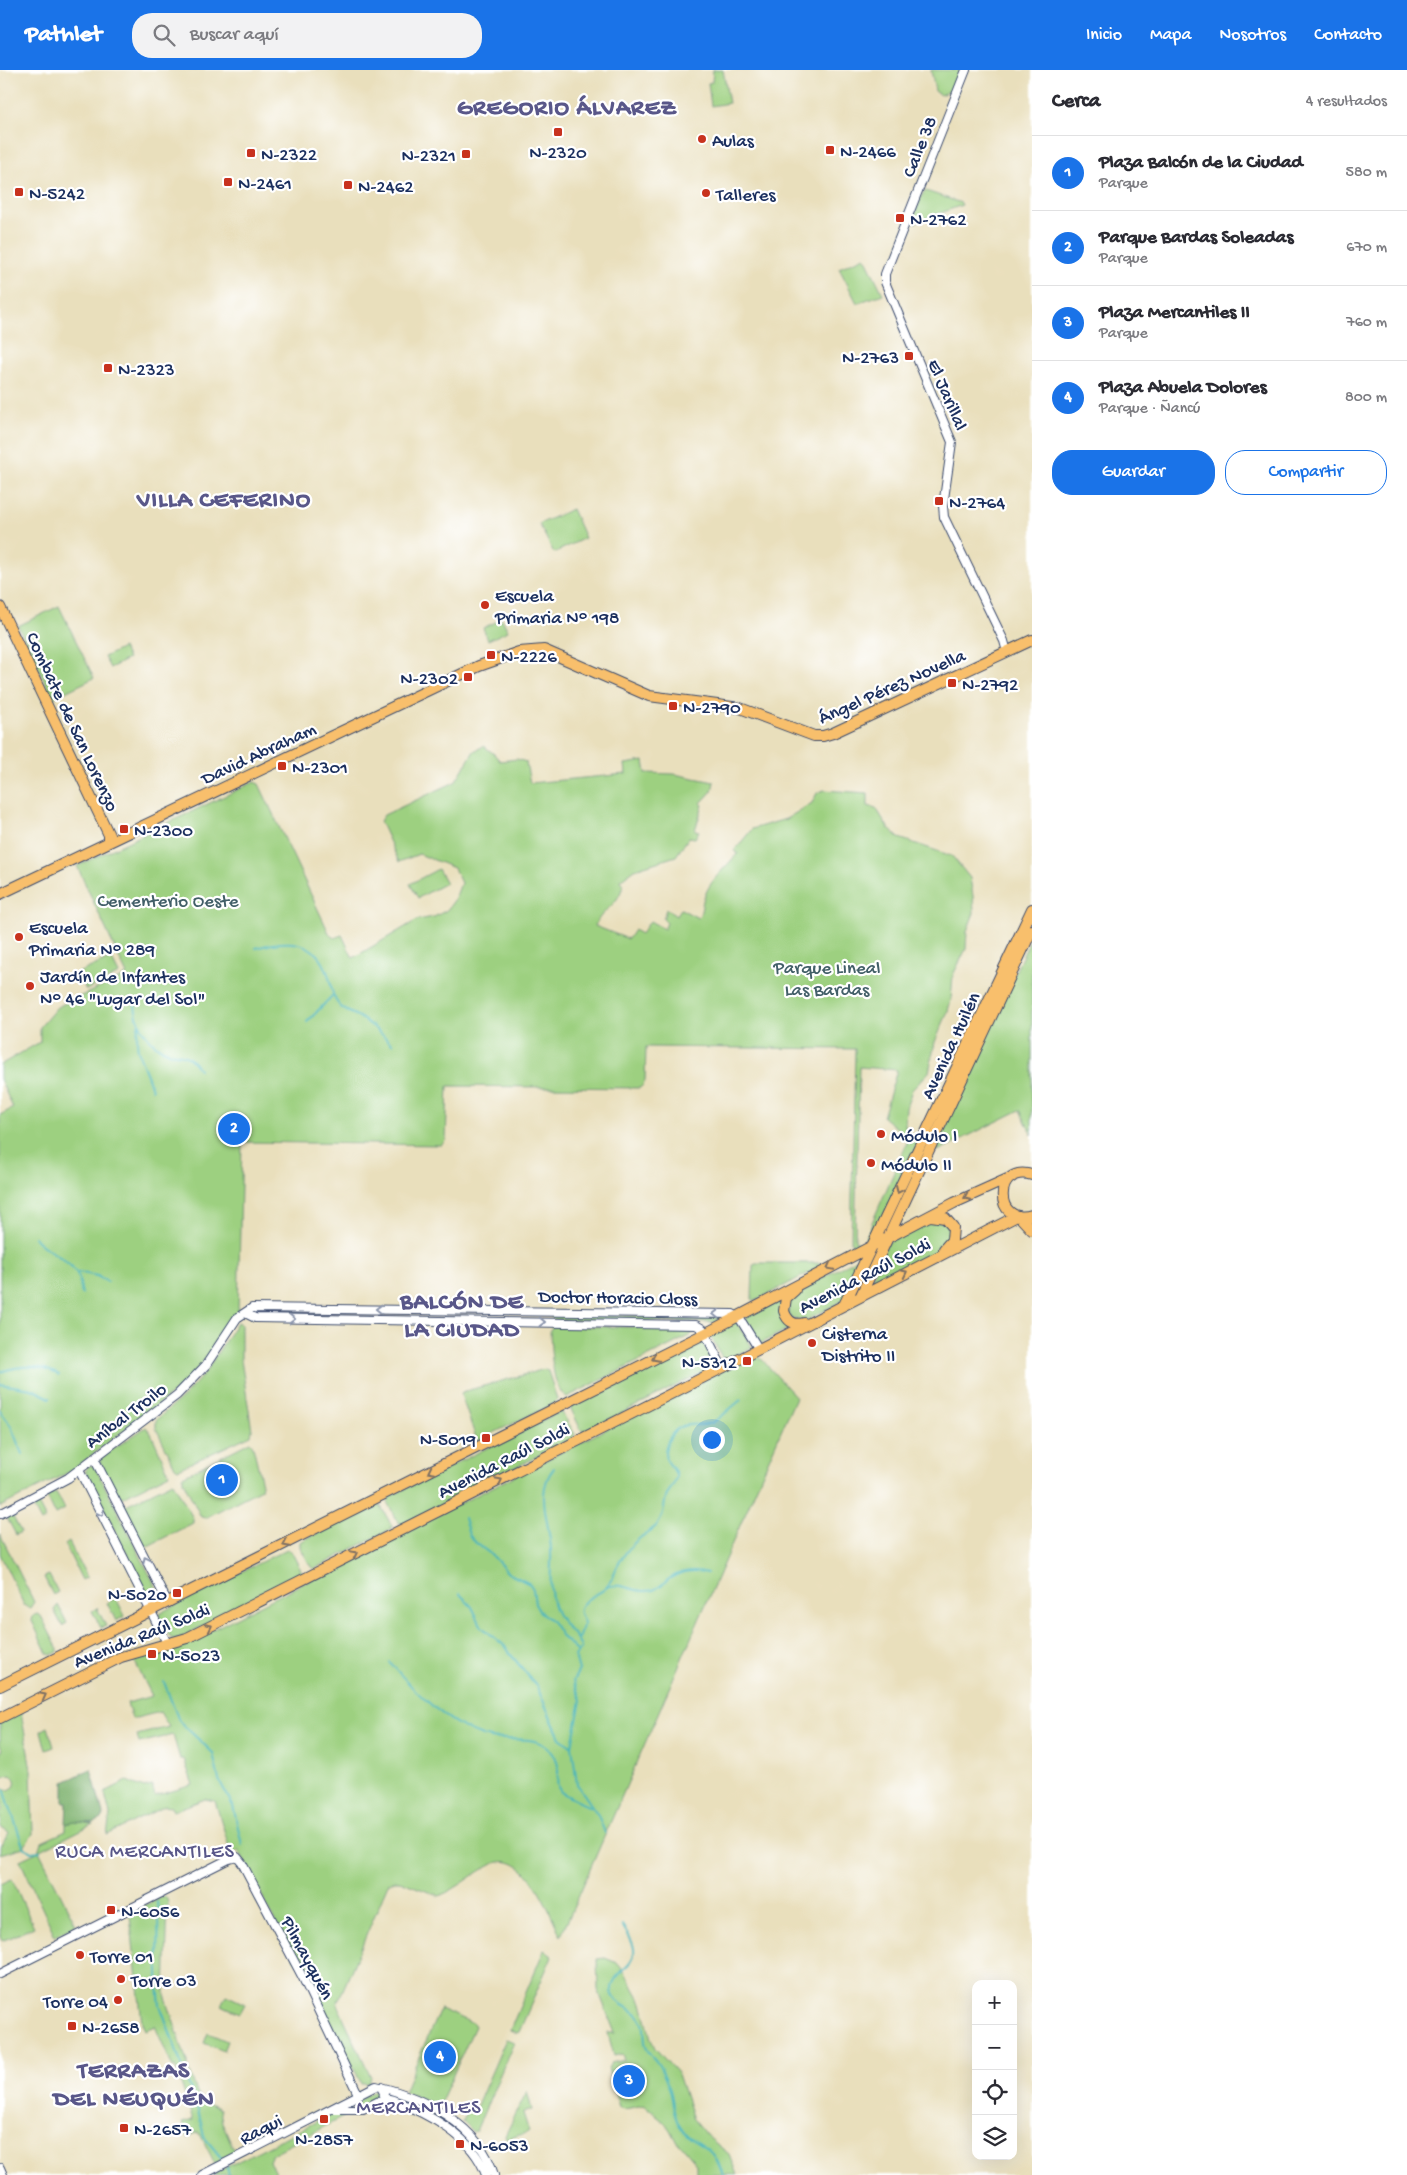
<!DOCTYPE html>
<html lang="es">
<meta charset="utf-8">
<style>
:root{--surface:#fff;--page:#f2f2f3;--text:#2b2b33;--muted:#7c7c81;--line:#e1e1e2;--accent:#1a73e8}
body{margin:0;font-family:"Gochi Hand",sans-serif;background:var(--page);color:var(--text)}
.controls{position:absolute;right:15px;bottom:15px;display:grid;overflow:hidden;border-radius:10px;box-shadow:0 5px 20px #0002}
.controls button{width:45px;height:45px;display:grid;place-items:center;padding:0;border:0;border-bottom:1px solid var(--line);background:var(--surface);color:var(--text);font:25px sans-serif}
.you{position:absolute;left:711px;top:1369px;width:18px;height:18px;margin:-12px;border:4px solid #fff;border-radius:50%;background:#1a73e8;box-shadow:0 0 0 8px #1a73e833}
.badge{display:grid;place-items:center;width:32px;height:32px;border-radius:50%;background:var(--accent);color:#fff;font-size:16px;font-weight:700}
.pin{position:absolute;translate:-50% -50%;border:2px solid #fff;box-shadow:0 1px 5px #0006}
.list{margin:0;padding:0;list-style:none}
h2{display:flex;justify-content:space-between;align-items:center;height:65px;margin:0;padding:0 20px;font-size:21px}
h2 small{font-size:16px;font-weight:400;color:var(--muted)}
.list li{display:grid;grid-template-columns:32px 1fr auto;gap:15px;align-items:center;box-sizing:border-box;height:75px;padding:0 20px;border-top:1px solid var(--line)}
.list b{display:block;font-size:19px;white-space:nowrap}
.list p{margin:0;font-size:16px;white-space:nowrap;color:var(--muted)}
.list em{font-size:16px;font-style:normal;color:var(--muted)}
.actions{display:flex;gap:10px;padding:15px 20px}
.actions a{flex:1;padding:11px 0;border:1px solid var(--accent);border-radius:20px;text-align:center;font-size:18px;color:var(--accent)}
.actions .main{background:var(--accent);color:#fff}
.icon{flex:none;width:28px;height:28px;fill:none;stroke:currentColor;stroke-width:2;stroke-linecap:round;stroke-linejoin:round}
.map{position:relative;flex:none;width:1032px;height:2105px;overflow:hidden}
header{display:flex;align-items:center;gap:30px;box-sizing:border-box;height:70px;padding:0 25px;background:var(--accent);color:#fff}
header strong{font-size:24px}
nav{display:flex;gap:28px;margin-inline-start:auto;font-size:18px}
.search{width:350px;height:45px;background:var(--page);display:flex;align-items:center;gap:12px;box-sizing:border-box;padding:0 18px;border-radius:20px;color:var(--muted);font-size:19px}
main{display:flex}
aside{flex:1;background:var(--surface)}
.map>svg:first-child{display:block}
.green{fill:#9dd080;stroke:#5c806f;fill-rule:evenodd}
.forest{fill:#7eb26e;stroke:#4c7066}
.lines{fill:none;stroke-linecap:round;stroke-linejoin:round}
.stream{stroke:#44b4bb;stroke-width:2}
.minor-casing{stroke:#3a496c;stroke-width:10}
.major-casing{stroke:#3a496c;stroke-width:12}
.minor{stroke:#fff;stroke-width:8}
.major{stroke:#f8bf6c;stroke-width:10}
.oneway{stroke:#7e7064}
.oneway2{stroke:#8d97ae}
.poi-dot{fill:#c8321e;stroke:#fff;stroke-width:2}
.labels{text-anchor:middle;stroke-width:4.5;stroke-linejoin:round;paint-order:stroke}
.poi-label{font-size:19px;fill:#1b2f5e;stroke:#fff;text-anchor:start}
.street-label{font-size:19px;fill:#1b2f5e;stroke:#fff}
.park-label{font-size:19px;fill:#425f68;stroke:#fff}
.neighbourhood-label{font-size:20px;letter-spacing:1px;fill:#595789;stroke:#fff}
.district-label{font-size:24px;font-weight:bold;letter-spacing:1px;fill:#595789;stroke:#fff}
</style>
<header>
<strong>Pathlet</strong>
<div class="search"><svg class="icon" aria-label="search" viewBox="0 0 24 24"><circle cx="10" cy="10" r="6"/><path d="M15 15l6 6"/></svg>Buscar aquí</div>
<nav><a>Inicio</a><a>Mapa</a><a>Nosotros</a><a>Contacto</a></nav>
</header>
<main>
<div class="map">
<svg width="1032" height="2105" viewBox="0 0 1032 2105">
<rect width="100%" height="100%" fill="#fff"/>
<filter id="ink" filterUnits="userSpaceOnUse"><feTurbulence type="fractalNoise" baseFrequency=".02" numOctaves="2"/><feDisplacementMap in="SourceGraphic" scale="10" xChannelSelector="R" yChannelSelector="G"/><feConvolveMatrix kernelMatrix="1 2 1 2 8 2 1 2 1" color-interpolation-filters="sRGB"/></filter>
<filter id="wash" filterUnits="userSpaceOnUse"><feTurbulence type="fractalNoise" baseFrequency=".0096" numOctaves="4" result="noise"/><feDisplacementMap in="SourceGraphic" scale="20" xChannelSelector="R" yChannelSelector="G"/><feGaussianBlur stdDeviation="1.12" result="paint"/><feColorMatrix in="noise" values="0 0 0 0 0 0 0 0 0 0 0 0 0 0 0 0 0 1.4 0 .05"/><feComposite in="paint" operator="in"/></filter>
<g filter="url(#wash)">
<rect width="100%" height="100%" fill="#e9dfbc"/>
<path class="green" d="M713,0H723L729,33L711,36L708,13L712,12Z
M931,0H961L953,20L940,25L935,21Z
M926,121L961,133L962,135L915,153L913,148L923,123Z
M865,187L883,224L857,233L839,198Z
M572,439L585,468L554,483L539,454Z
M59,536L94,608L53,628L18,556Z
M502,549L508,561L488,570L483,558Z
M123,578L128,589L110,598L104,587Z
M484,676L494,684L500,691L517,689L526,692L530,713L626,704L625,694L644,691L646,703L674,704L714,712L712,721L701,733L703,735L695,760L699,761L695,768L689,767L676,786L635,799L620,810L623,816C616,839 603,837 595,856L628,869L634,860L641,864L650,851L664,859L667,853L663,849L666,839L676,846L681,839L698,848C703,841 701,833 705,825C711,809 727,796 738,783L734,781L752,759L786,749L812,733L817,723L824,720L868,723V736L876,738L889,759L899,768L952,786L970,808L973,826L974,843L967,861L966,879L953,905L951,930L947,944L935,972L929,1002L912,1020L906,1038L905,1055L909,1068L920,1073L871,1171L859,1179L853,1177L851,1172L855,979L646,977L645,1011L643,1015L640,1018L448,1016L446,1070L441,1075L242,1072L238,1243L199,1297L181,1317L71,1401L0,1437V1045L13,1038L0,1009V995L40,972V957L57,937L127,905L77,796L254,712L259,714L330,865L334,868L342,865L353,888L417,850L434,847L447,840L455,829L461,813L454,798L419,784L399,792L380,751L384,745L455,712L474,681ZM859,997L897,1000L883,1047L909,1068L864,1171L859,1174L855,1171Z
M438,799L446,813L418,828L410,814Z
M1032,866V1065L1020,1040L938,1081L932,1078Z
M111,888L119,904L86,920L78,903Z
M933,1148L951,1156L945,1176L927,1188L873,1214L871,1211L887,1173Z
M860,1187L861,1190L845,1229L805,1251L788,1247L790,1225Z
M755,1193H819L822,1196L755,1231L752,1229L753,1196Z
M785,1227L783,1233L795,1255L761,1273L759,1272L746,1252V1247Z
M552,1245L719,1247V1249L716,1252L554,1250L551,1247Z
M237,1252L241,1254V1290L252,1360L251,1365L178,1399L175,1397L156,1358V1350L184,1326L205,1303Z
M737,1252L752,1277L724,1291L711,1267V1264Z
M553,1256L691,1258L693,1261L691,1265L567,1327C551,1320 551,1276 550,1260Z
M703,1269L716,1293L715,1296L586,1361L581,1360L571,1339V1335Z
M756,1283L796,1327L561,1866C549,1843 528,1778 493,1794C474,1803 459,1818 439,1826L400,1811H394L388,1814L337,1934L371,2007L369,2013H361L306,1903L294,1888L286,1867L284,1865H282L239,1780L231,1783L215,1731L205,1729L173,1741L171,1737L165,1736L107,1765L110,1744L105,1724L107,1721L127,1711L144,1718L152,1716L155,1726L193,1715L184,1689H180L173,1665L139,1673L137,1665L169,1657L160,1642L132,1649L127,1633L152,1626L132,1586L186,1573Z
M545,1299L548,1301L557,1329L555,1333L477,1371L461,1325L462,1322Z
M561,1341L575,1364L572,1369L403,1454L399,1453L387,1432L389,1427Z
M146,1357L151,1363L169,1404L123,1427H118L100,1393V1388Z
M250,1372L253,1376L262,1414L261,1419L205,1448L201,1447L183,1411V1406Z
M90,1395L95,1397L161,1527V1531L155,1534L151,1531L86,1404V1399Z
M173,1412L193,1448V1453L148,1476H144L124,1436Z
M56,1422L65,1439L55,1444L47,1427Z
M37,1432L46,1449L41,1452L32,1435Z
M375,1434L380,1435L392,1456L391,1459L314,1499L311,1497L300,1477V1472Z
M12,1445L21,1462L16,1465L7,1448Z
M0,1464L34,1532L30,1538L24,1535L0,1484Z
M69,1472L87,1507L82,1510L65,1475Z
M287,1479L291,1481L302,1502L300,1506L176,1570L171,1568L160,1549V1543Z
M49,1505L58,1522L53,1525L44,1507Z
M116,1528L125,1546L116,1551L107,1533Z
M58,1535L67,1553L62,1556L54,1540Z
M97,1538L106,1556L101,1558L92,1541Z
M37,1544L41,1546L58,1579V1582L51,1585L47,1583L32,1551L33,1546Z
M21,1642L31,1700L33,1764L24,1777L0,1784V1776L9,1763L0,1757V1742L3,1740L0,1717L9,1720L14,1717C17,1712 15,1707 10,1705L0,1708V1681L2,1680L0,1675V1653Z
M48,1657L54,1677L46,1680L41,1661Z
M75,1751L93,1754L39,1781L76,1855L55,1866L20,1790L39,1781L42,1772L66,1761V1754Z
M12,1809L34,1857L3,1871L0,1865V1814Z
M162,1827H166L168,1832L165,1925L197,2023L201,2030L220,2039L222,2052L236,2084L215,2094L199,2062L188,2067L182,2053L193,2050L177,2001L175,1997L173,1998L155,1956L145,1960L142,1953L130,1846L133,1841Z
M544,1880L552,1886L519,1962L517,1963L510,1960Z
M605,1888L617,1893L626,1904L642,1933L651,1969L655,1978L678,2004L693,2049L707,2066L729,2084L737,2105H697V2096L693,2089L676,2069L664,2051L644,2035L625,2039L619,2037L608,1998L611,1993L624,1990L622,1984L614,1986L608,1963H615L598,1920L597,1889Z
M226,1925L245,1934L240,1943L221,1935Z
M440,1939L473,1953L475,1956L439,2036L405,2022V2019Z
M208,1963L227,1971L223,1981L204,1973Z
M506,1969L514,1972L476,2061L473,2062L462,2051L469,2036L476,2038Z
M379,2018L382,2026L366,2037L358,2035L356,2030Z
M527,2021L532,2040L523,2043L529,2062L507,2069L505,2066Z
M339,2040L345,2042V2046L272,2084L269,2091L276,2105H211Z"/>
<path class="forest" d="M91,1699L103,1744L102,1749C90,1757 79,1749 66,1754L67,1732H64V1712Z"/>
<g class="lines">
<path class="stream" d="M256,878C287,869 316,868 328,904C332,915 331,927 340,936C345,942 353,943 359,947C371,954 382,964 392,974
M135,932C135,952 146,970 163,980C180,989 183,977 199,999
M307,952L333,925
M139,953C132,984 145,993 152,1020
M34,1167C41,1179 67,1187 76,1202C80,1207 80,1218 82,1224
M78,1202L97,1206L108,1212
M0,1302C21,1295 39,1294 59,1305
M0,1314L32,1319L50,1328
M0,1340L11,1356L22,1384
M554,1398C534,1422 550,1452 551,1480C552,1501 547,1520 556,1541C561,1555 580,1567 581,1578L575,1586L579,1600L573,1611L581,1630L572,1676L577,1714L598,1745L605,1763
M464,1448L469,1465L476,1473L493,1486L508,1503L530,1514L533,1519L535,1534L539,1541L551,1550L563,1568L577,1581
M607,1517C623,1511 636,1525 653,1520C659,1518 664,1513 669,1509C681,1501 693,1499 707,1503
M460,1524L472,1537L482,1557L506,1577L511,1585L536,1615L560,1668L571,1676
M578,1569L584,1553C583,1549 578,1544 580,1539C584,1527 597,1526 606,1518C614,1509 615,1497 622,1488C627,1481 633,1473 640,1468C646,1463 653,1460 658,1454C665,1445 663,1435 667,1425C670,1418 677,1413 676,1405C675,1399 671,1397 668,1392C661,1383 668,1368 675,1361C686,1350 698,1358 711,1353C722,1348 731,1337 741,1330
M390,1592C413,1621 454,1661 491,1668C507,1671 531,1666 544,1675C570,1694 550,1710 561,1722C563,1724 587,1736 591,1737
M164,1612L179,1651L213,1683L219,1710L233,1736L242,1775
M4,1719L23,1776L31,1782L41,1781
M157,1832C161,1866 155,1901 160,1935L198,2040L204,2067L223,2090
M622,1855C626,1862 633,1870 634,1879C637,1897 610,1903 612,1921C615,1938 634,1936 641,1949C647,1958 642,1969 647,1979C649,1984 653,1987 656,1991C661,1998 665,2007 668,2015C674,2028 672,2043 679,2055C686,2069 700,2072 711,2082C717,2087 720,2098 723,2105
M227,2097L229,2105"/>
</g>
</g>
<g filter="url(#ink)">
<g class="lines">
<g class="minor-casing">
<path id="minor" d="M966,0L885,204V212L952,372L943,436L944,447L1004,571L1007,582
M245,1243L255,1248L696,1255L703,1259L722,1297
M94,1388L168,1533
M79,1400L168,1575
M0,1444L68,1408L177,1325L206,1295L237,1248L252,1238L733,1244L740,1249L758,1278
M0,1904L229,1789L237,1787L242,1793L303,1908L358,2024
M379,2032L389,2029L393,2030C428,2044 473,2066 486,2105
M334,2039H363L383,2029L384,2023L381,2017
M0,2098L3,2105
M202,2105L376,2016C423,2027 480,2055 494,2105"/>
</g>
<g class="major-casing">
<path id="major" d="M0,537L109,765V772
M0,824L479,596L519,582L544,580L649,626L740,638L814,666H823L833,663L1032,570
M1032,1105C993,1093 993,1157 1032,1145
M931,1146L945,1148L953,1157L952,1170L944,1179
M1019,1146L1032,1160
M795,1220L786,1228L784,1241C787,1251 794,1256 804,1253
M861,1225L1032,860
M845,1233L1032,839
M0,1616L712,1260L954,1133L1012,1107
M0,1648L121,1587L187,1568L728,1295L1017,1146"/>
</g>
<use href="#minor" class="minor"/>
<use href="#major" class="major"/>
</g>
<defs><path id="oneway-chevron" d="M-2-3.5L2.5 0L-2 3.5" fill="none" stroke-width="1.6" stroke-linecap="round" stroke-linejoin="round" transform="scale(1.25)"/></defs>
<g class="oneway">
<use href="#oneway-chevron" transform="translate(899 1120) rotate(115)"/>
<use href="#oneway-chevron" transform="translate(967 1127) rotate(155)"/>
<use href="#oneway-chevron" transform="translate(830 1197) rotate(152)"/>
<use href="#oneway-chevron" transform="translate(904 1203) rotate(-27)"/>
<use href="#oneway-chevron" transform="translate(655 1288) rotate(153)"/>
<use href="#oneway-chevron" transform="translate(431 1401) rotate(153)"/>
<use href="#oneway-chevron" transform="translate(499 1411) rotate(-27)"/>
<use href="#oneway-chevron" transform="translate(286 1474) rotate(153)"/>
<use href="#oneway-chevron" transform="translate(354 1484) rotate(-27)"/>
<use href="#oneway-chevron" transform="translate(209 1557) rotate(-27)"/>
<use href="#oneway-chevron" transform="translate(43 1626) rotate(-28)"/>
</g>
<g class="oneway2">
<use href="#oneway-chevron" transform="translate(379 1239) rotate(-179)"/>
<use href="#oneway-chevron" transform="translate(716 1244) rotate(-179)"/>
<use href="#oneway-chevron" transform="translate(292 1249) rotate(1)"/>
<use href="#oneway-chevron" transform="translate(542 1252) rotate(1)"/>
<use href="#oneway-chevron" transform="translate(101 1443) rotate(63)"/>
<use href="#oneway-chevron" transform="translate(146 1490) rotate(-117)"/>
</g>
</g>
<g class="poi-dot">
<rect x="553" y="57" width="10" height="10" rx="2.5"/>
<circle cx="702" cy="69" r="5"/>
<rect x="825" y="75" width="10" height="10" rx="2.5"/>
<rect x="246" y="78" width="10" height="10" rx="2.5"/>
<rect x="461" y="79" width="10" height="10" rx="2.5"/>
<rect x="223" y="107" width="10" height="10" rx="2.5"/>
<rect x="343" y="110" width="10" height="10" rx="2.5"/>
<rect x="14" y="117" width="10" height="10" rx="2.5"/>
<circle cx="706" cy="123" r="5"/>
<rect x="895" y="143" width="10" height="10" rx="2.5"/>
<rect x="904" y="281" width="10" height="10" rx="2.5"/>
<rect x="103" y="293" width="10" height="10" rx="2.5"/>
<rect x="934" y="426" width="10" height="10" rx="2.5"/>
<circle cx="485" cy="535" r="5"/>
<rect x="486" y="580" width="10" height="10" rx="2.5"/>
<rect x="463" y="602" width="10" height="10" rx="2.5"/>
<rect x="947" y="608" width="10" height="10" rx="2.5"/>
<rect x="668" y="631" width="10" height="10" rx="2.5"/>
<rect x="277" y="691" width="10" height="10" rx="2.5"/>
<rect x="119" y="754" width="10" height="10" rx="2.5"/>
<circle cx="19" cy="867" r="5"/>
<circle cx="30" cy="916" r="5"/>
<circle cx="881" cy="1064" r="5"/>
<circle cx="871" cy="1093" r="5"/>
<circle cx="812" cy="1273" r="5"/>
<rect x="742" y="1286" width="10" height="10" rx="2.5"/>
<rect x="481" y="1363" width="10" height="10" rx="2.5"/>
<rect x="172" y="1518" width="10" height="10" rx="2.5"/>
<rect x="147" y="1579" width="10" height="10" rx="2.5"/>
<rect x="106" y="1835" width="10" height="10" rx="2.5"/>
<circle cx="80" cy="1885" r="5"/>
<circle cx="121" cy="1909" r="5"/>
<circle cx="118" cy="1930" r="5"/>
<rect x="67" y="1951" width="10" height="10" rx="2.5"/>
<rect x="319" y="2044" width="10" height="10" rx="2.5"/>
<rect x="119" y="2053" width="10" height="10" rx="2.5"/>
<rect x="455" y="2069" width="10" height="10" rx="2.5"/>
</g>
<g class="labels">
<g class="poi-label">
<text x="712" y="76">Aulas</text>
<text x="840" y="87">N-2466</text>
<text x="558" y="88" text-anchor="middle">N-2320</text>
<text x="261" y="90">N-2322</text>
<text x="456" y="91" text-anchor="end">N-2321</text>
<text x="238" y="119">N-2461</text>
<text x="358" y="122">N-2462</text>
<text x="29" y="129">N-5242</text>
<text x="716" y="130">Talleres</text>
<text x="910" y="155">N-2762</text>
<text x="899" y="293" text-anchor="end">N-2763</text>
<text x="118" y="305">N-2323</text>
<text x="949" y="438">N-2764</text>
<text x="495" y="531">Escuela<tspan x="495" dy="22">Primaria N° 198</tspan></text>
<text x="501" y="592">N-2226</text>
<text x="458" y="614" text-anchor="end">N-2302</text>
<text x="962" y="620">N-2792</text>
<text x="683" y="643">N-2790</text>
<text x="292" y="703">N-2301</text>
<text x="134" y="766">N-2300</text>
<text x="29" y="863">Escuela<tspan x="29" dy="22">Primaria N° 289</tspan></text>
<text x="40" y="912">Jardín de Infantes<tspan x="40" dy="22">N° 46 "Lugar del Sol"</tspan></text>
<text x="891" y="1071">Módulo I</text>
<text x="881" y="1100">Módulo II</text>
<text x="822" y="1269">Cisterna<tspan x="822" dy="22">Distrito II</tspan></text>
<text x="737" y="1298" text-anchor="end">N-5312</text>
<text x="476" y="1375" text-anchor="end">N-5019</text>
<text x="167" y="1530" text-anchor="end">N-5020</text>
<text x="162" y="1591">N-5023</text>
<text x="121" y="1847">N-6056</text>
<text x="90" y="1892">Torre 01</text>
<text x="131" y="1916">Torre 03</text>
<text x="108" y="1937" text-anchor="end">Torre 04</text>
<text x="82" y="1963">N-2658</text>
<text x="134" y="2065">N-2657</text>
<text x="324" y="2075" text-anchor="middle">N-2857</text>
<text x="470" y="2081">N-6053</text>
</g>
<g class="street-label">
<text transform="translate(918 76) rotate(-68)" y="7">Calle 38</text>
<text transform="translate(949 324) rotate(67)" y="7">El Jarillal</text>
<text transform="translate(891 615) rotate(-24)" y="7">Ángel Pérez Novella</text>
<text transform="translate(74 651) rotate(65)" y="7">Combate de San Lorenzo</text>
<text transform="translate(258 682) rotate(-25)" y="7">David Abraham</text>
<text transform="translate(949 975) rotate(-65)" y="7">Avenida Huilén</text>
<text transform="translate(864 1204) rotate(-27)" y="7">Avenida Raúl Soldi</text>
<text transform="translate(618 1226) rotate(1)" y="7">Doctor Horacio Closs</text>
<text transform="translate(125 1344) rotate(-37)" y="7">Aníbal Troilo</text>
<text transform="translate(503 1389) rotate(-27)" y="7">Avenida Raúl Soldi</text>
<text transform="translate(141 1564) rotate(-22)" y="7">Avenida Raúl Soldi</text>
<text transform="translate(309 1887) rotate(62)" y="7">Pilmayquén</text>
<text transform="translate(260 2058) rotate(-27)" y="7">Raqui</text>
</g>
<g class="park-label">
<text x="168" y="836">Cementerio Oeste</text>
<text x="827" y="903">Parque Lineal<tspan x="827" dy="22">Las Bardas</tspan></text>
</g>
<g class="neighbourhood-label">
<text x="145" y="1787">RUCA MERCANTILES</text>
<text x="419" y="2043">MERCANTILES</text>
</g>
<g class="district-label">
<text x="567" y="44">GREGORIO ÁLVAREZ</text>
<text x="224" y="436">VILLA CEFERINO</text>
<text x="462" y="1238">BALCÓN DE<tspan x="462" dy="28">LA CIUDAD</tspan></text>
<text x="134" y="2007">TERRAZAS<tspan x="134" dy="28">DEL NEUQUÉN</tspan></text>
</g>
</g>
</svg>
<div class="controls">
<button>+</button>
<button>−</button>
<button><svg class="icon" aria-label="locate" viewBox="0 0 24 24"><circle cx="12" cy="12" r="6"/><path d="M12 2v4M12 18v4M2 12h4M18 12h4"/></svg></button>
<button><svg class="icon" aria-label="layers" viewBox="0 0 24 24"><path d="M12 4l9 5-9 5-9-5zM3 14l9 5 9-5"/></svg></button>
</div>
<div class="you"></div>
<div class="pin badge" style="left:222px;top:1410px">1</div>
<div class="pin badge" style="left:234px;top:1059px">2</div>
<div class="pin badge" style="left:629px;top:2011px">3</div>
<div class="pin badge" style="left:440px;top:1987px">4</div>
</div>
<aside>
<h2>Cerca<small>4 resultados</small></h2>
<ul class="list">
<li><span class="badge">1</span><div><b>Plaza Balcón de la Ciudad</b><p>Parque</p></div><em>580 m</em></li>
<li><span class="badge">2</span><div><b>Parque Bardas Soleadas</b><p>Parque</p></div><em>670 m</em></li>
<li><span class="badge">3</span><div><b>Plaza Mercantiles II</b><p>Parque</p></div><em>760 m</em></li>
<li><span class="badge">4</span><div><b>Plaza Abuela Dolores</b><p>Parque · Ñancú</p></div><em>800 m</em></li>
</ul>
<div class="actions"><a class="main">Guardar</a><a>Compartir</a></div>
</aside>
</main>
